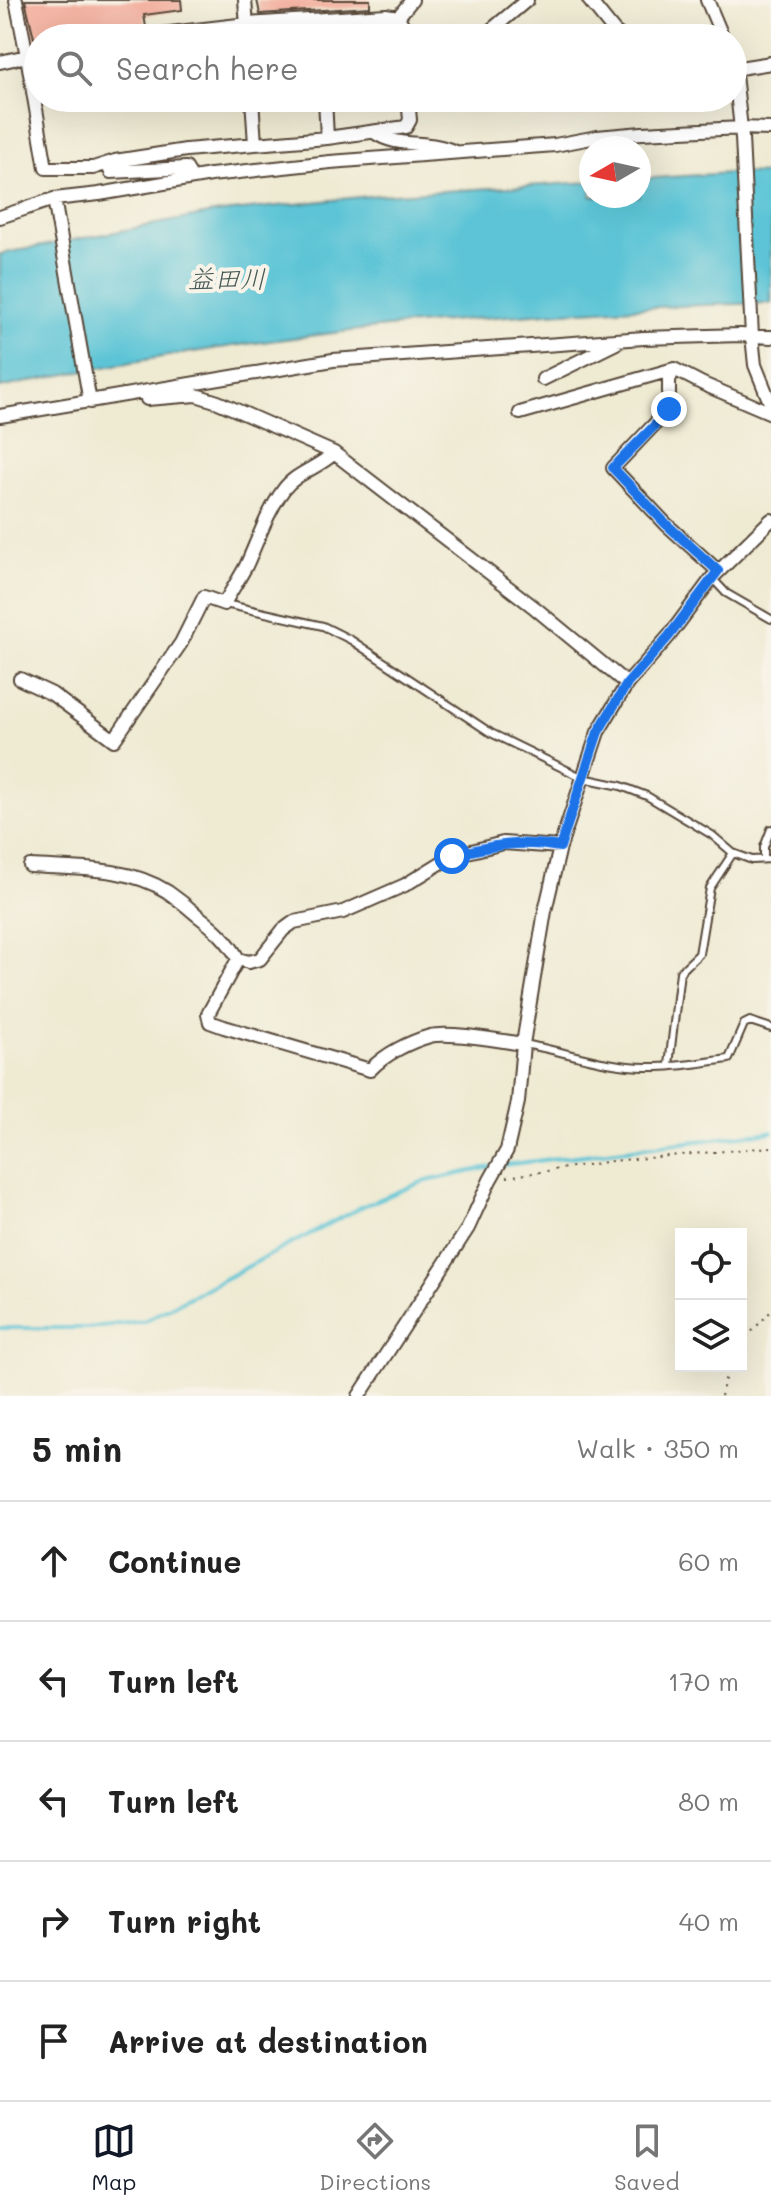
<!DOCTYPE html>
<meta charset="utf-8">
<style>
:root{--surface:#fff;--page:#f2f2f2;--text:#222;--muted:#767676;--line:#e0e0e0;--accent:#111827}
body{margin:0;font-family:Mali,"Klee One",sans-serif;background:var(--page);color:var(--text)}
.controls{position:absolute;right:24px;bottom:24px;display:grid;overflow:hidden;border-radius:0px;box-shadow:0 8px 32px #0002}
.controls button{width:72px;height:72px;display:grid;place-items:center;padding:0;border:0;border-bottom:2px solid var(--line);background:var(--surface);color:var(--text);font:40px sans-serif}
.compass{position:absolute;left:579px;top:136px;width:72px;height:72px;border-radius:50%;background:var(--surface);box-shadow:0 8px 32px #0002;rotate:261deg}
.stop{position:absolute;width:24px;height:24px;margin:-18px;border:6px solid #1a73e8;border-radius:50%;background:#fff}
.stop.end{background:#1a73e8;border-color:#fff;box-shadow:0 2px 8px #0008}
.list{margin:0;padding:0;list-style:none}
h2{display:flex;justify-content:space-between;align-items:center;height:104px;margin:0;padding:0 32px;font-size:34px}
h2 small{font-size:26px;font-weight:400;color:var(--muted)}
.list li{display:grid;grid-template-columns:52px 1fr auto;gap:24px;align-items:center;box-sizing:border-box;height:120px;padding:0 32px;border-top:2px solid var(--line)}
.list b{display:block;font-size:30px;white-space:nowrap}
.list em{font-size:26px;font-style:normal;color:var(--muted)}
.icon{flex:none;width:44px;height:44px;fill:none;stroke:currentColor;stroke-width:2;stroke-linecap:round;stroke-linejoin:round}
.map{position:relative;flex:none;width:771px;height:1396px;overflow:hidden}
.search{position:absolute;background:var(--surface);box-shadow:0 8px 32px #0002;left:24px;right:24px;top:24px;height:88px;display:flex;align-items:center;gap:20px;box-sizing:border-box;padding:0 28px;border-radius:44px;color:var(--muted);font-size:30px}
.sheet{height:704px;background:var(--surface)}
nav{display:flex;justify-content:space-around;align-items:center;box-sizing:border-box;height:112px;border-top:2px solid var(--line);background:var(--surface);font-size:22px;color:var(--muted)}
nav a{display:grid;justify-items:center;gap:4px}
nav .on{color:var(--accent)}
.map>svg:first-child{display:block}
.water{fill:#5bc4d6;stroke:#4b777a;stroke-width:2}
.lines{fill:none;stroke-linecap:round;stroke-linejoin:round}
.stream{stroke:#5bc4d6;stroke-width:4}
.building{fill:#f3a795}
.service-casing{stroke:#564739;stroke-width:10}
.minor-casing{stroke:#564739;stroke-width:16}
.path{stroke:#564739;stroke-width:2;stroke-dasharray:2 6;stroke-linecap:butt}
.service{stroke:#fff;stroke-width:6}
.minor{stroke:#fff;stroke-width:12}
.route{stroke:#1a73e8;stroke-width:10}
.labels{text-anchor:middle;stroke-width:8;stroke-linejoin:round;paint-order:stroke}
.water-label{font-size:26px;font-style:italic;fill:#455855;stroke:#f7f3e8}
</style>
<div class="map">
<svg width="771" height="1396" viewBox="0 0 771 1396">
<rect width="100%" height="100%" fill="#f7f3e8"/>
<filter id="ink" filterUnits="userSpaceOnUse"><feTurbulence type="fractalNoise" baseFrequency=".0125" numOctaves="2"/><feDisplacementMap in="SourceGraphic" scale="16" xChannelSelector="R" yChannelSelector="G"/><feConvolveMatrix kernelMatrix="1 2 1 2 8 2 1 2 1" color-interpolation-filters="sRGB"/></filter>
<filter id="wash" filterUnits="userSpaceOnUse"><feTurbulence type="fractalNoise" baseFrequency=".006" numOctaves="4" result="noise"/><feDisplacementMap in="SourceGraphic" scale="32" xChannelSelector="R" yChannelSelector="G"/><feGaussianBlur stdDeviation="1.8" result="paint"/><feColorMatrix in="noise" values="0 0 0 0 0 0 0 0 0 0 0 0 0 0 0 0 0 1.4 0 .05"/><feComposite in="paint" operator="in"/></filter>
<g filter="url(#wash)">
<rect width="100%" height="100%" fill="#efead2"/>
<path class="water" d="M730,173L771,174V303C513,309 253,333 0,388V254L214,213L378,195L591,182V196H639V179Z"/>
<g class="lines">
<path class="stream" d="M503,1165L771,1132
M0,1328H88L144,1321L363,1206L422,1182L495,1166"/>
</g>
<g id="blocks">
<path class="building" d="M25,0H181L182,10L144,15L146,27L126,29L120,33L86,38H34Z
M257,0H370V7L260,14Z"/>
</g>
</g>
<g filter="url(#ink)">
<use href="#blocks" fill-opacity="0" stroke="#564739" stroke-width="2"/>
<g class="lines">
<g class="service-casing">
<path id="service" d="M712,578L726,593L771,619
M225,604L323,626L351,640L491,733L583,778L621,786L647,796L712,835L733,853L752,860L771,859
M764,858V847L771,829
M523,1044C565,1051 605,1067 647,1067C674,1068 703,1062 729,1059L744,1024L750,1021L771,1028
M669,1065L680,972L699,954L710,888L733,853"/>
</g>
<g class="minor-casing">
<path id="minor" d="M245,0L248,38
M589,0L614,31L623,38
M707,0L723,38
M320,20L321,38
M127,38L247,24L386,15L398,17
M404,38L402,24L398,17L412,0
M488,38L490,31L527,0
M38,54L27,56L46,168H93L115,161L186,150L255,144
M733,56L742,138L752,336L755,365L771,405
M0,62L27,56L16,0
M733,69L771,63
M252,98L255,144L327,138L406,127L410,120L408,98
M325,98L327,138
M374,132C397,149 430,139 455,152
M107,164L111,172L186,168L192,178
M0,217L54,199
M674,369L669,380V409L613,468L666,524L718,571
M543,379L616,343
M147,399L196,395L218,402L334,453L535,608L627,684
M90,402L54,199L99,194L211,175L330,162L555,145L597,137L642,133L741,128L771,129
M520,413L674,369L703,384L771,413
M0,416L333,360L644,338L740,335L771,337
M20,679L52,694L114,740L181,643L204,597L224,604C231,591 239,579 246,566C258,540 267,512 284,489C297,472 320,467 334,453
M30,866C76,869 128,866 168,892C178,899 188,907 197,915C214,928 229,941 238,959
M523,1044C502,1041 449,1031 430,1036C409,1042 385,1054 370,1070L224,1027L210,1022L208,1014L238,959L249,962L260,959L283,930L294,922L343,912L405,885L452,856L503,843L560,847
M359,1396L468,1228L490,1180L507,1150L518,1102L523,1044L545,911L560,847L598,732L627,684L669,636L712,578L771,520"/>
</g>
<path class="path" d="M507,1177L612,1161L771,1147
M741,1343L771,1311
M721,1396L728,1366"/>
<use href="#service" class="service"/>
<use href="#minor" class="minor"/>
</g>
</g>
<g class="lines" filter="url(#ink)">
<path class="route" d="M452,856C491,845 520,840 560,847L598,732L627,684L669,636L718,571L666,524L613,468L664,416L669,409"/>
</g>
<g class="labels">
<g class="water-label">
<text x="227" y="288">益田川</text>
</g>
</g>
</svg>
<div class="controls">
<button><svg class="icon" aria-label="locate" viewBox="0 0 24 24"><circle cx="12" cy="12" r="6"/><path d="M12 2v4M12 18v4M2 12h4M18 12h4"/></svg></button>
<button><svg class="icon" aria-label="layers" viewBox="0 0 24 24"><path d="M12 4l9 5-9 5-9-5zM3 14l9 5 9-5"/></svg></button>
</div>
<svg class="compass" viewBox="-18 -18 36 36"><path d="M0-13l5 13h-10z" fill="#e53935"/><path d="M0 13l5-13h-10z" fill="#767676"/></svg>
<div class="stop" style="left:452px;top:856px"></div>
<div class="stop end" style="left:669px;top:409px"></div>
<div class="search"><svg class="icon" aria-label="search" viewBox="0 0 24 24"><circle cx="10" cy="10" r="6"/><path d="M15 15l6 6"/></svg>Search here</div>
</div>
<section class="sheet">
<h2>5 min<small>Walk · 350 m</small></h2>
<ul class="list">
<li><svg class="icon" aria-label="ahead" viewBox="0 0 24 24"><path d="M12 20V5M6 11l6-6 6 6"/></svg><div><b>Continue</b></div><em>60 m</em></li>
<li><svg class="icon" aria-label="left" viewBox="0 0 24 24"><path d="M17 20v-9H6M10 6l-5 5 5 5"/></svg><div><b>Turn left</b></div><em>170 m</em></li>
<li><svg class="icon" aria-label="left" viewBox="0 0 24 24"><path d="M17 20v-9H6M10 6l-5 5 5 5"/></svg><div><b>Turn left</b></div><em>80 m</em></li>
<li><svg class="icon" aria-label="right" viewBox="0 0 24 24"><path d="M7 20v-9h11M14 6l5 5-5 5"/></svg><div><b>Turn right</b></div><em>40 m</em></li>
<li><svg class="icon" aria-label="arrive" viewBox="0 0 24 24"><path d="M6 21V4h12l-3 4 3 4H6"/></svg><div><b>Arrive at destination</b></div></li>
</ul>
</section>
<nav>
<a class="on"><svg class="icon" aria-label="map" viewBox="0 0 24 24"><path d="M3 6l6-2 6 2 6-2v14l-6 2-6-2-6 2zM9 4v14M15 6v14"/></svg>Map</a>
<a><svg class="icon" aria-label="directions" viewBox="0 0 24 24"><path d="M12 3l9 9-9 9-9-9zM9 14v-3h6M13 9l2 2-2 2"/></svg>Directions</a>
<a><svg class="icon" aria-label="saved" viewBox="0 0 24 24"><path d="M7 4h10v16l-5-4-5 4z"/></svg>Saved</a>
</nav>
